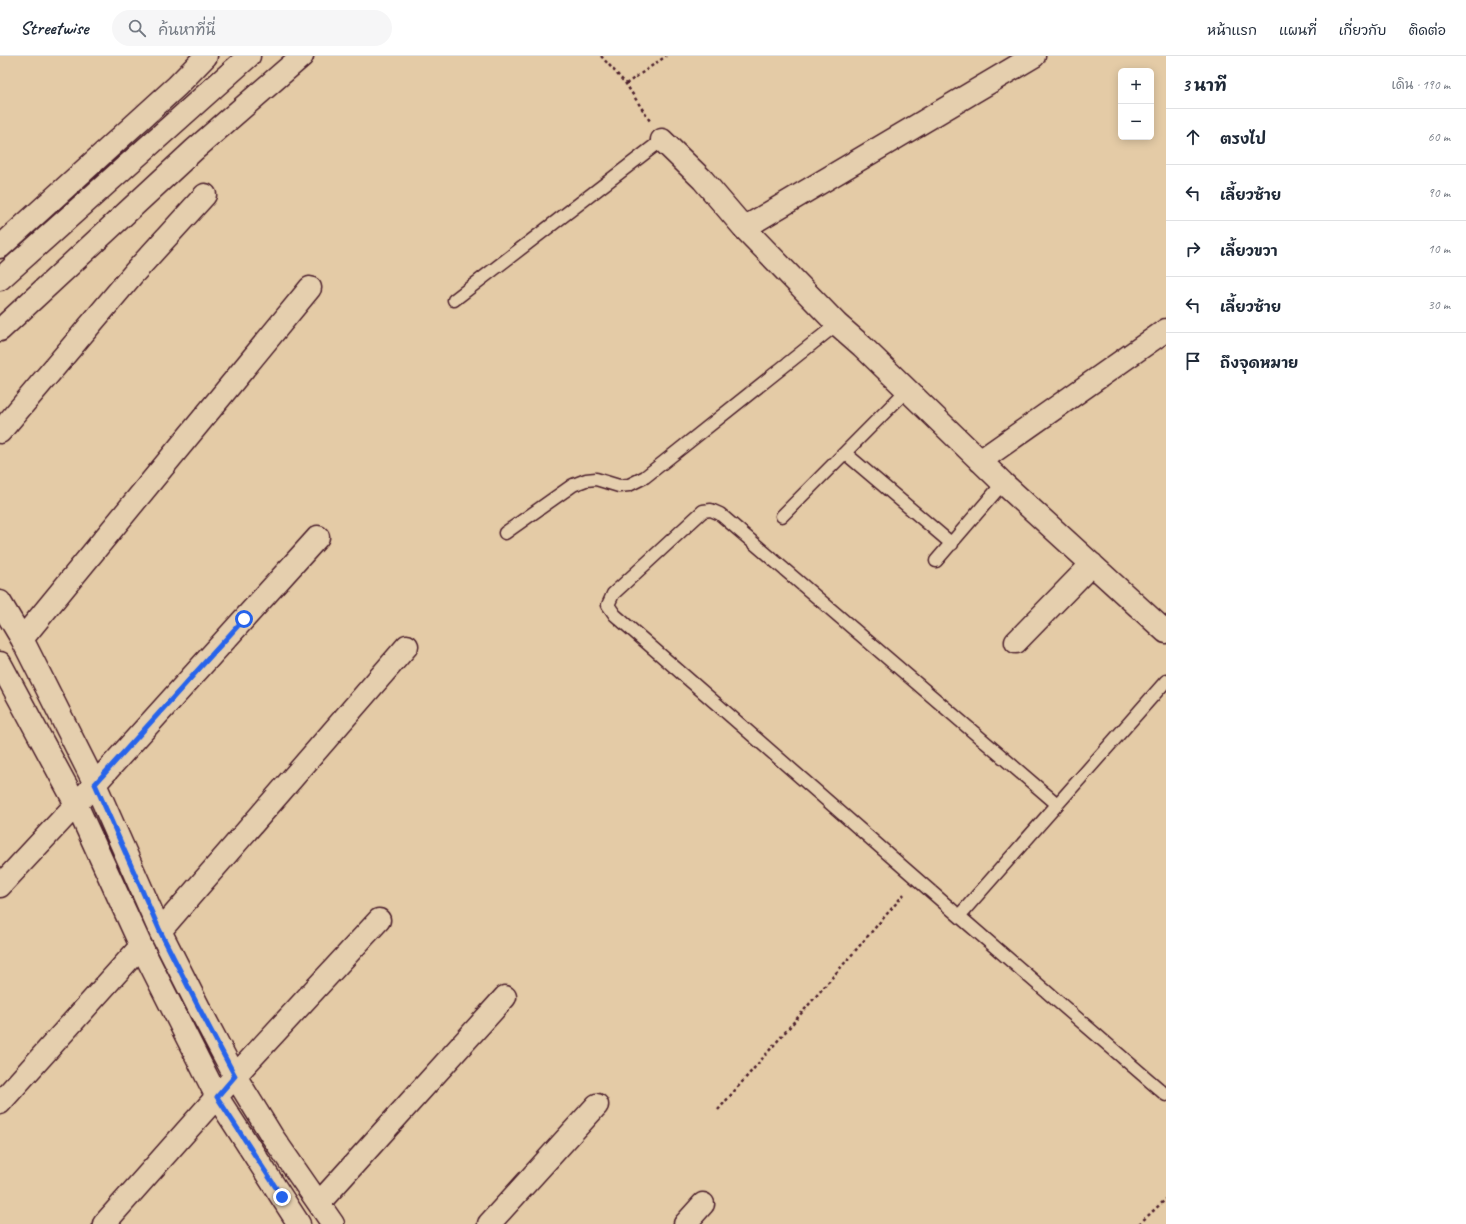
<!DOCTYPE html>
<html lang="th">
<meta charset="utf-8">
<style>
:root{--surface:#fff;--page:#f6f6f7;--text:#1f2937;--muted:#747a83;--line:#e0e1e3}
body{margin:0;font-family:Caveat,"Playpen Sans Thai",sans-serif;background:var(--page);color:var(--text)}
.controls{position:absolute;right:12px;top:12px;display:grid;overflow:hidden;border-radius:6px;box-shadow:0 2px 10px #0003}
.controls button{width:36px;height:36px;display:grid;place-items:center;padding:0;border:0;border-bottom:1px solid var(--line);background:var(--surface);color:var(--text);font:20px sans-serif}
.stop{position:absolute;width:12px;height:12px;margin:-9px;border:3px solid #2563eb;border-radius:50%;background:#fff}
.stop.end{background:#2563eb;border-color:#fff;box-shadow:0 1px 4px #0008}
.list{margin:0;padding:0;list-style:none}
h2{display:flex;justify-content:space-between;align-items:center;height:52px;margin:0;padding:0 16px;font-size:17px}
h2 small{font-size:13px;font-weight:400;color:var(--muted)}
.list li{display:grid;grid-template-columns:26px 1fr auto;gap:12px;align-items:center;box-sizing:border-box;height:56px;padding:0 16px;border-top:1px solid var(--line)}
.list b{display:block;font-size:15px;white-space:nowrap}
.list em{font-size:13px;font-style:normal;color:var(--muted)}
.icon{flex:none;width:22px;height:22px;fill:none;stroke:currentColor;stroke-width:2;stroke-linecap:round;stroke-linejoin:round}
.map{position:relative;flex:none;width:1166px;height:1168px;overflow:hidden}
header{display:flex;align-items:center;gap:24px;box-sizing:border-box;height:56px;padding:0 20px;background:var(--surface);border-bottom:1px solid var(--line)}
header strong{font-size:19px}
nav{display:flex;gap:22px;margin-inline-start:auto;font-size:14px}
.search{width:280px;height:36px;background:var(--page);display:flex;align-items:center;gap:10px;box-sizing:border-box;padding:0 14px;border-radius:22px;color:var(--muted);font-size:15px}
main{display:flex}
aside{flex:1;background:var(--surface)}
.map>svg:first-child{display:block}
.lines{fill:none;stroke-linecap:round;stroke-linejoin:round}
.lane-casing{stroke:#4a1f2b;stroke-width:15}
.street-casing{stroke:#4a1f2b;stroke-width:25}
.path{stroke:#4a1f2b;stroke-width:2.5;stroke-dasharray:3 3;stroke-linecap:butt}
.lane{stroke:#e5cfae;stroke-width:12}
.street{stroke:#e5cfae;stroke-width:22}
.route{stroke:#2563eb;stroke-width:5}
</style>
<header>
<strong>Streetwise</strong>
<div class="search"><svg class="icon" aria-label="search" viewBox="0 0 24 24"><circle cx="10" cy="10" r="6"/><path d="M15 15l6 6"/></svg>ค้นหาที่นี่</div>
<nav><a>หน้าแรก</a><a>แผนที่</a><a>เกี่ยวกับ</a><a>ติดต่อ</a></nav>
</header>
<main>
<div class="map">
<svg width="1166" height="1168" viewBox="0 0 1166 1168">
<rect width="100%" height="100%" fill="#e4cba6"/>
<filter id="ink" filterUnits="userSpaceOnUse"><feTurbulence type="fractalNoise" baseFrequency=".025" numOctaves="2"/><feDisplacementMap in="SourceGraphic" scale="8" xChannelSelector="R" yChannelSelector="G"/><feConvolveMatrix kernelMatrix="1 2 1 2 8 2 1 2 1" color-interpolation-filters="sRGB"/></filter>
<g filter="url(#ink)">
<g class="lines">
<g class="lane-casing">
<path id="lane" d="M454,244L662,84
M845,397L952,488
M782,460L907,334
M505,477L573,429L586,424L596,423L619,430L629,429L645,421L837,268
M936,505L1003,427
M1057,748L720,458L711,454L703,455L613,538L608,549L615,559L959,860L1166,1039
M959,860L1166,625"/>
</g>
<g class="street-casing">
<path id="street" d="M662,84L703,124L744,172L837,268L862,290L1003,427L1166,576
M744,172L1034,0
M0,191L177,30L206,0
M0,223L249,0
M0,274L194,94L302,0
M0,376L134,217L205,139
M980,405L1166,274
M0,546L22,583L95,728L160,875L199,952L235,1020L272,1080L333,1168
M22,583L310,232
M1016,586L1092,508
M0,607L76,748L141,890L217,1041L299,1168
M0,830L95,728L318,481
M160,875L407,590
M0,1047L141,890
M319,1147L505,941
M104,1168L235,1020L379,864
M489,1168L597,1049
M685,1168L703,1148"/>
</g>
<path class="path" d="M601,0L626,28L650,65
M626,28L666,0
M718,1054L905,837
M1139,1168L1166,1143"/>
<use href="#lane" class="lane"/>
<use href="#street" class="street"/>
</g>
</g>
<g class="lines" filter="url(#ink)">
<path class="route" d="M244,563L95,728L160,875L199,952L235,1020L217,1041L282,1141"/>
</g>
</svg>
<div class="controls">
<button>+</button>
<button>−</button>
</div>
<div class="stop" style="left:244px;top:563px"></div>
<div class="stop end" style="left:282px;top:1141px"></div>
</div>
<aside>
<h2>3 นาที<small>เดิน · 190 m</small></h2>
<ul class="list">
<li><svg class="icon" aria-label="ahead" viewBox="0 0 24 24"><path d="M12 20V5M6 11l6-6 6 6"/></svg><div><b>ตรงไป</b></div><em>60 m</em></li>
<li><svg class="icon" aria-label="left" viewBox="0 0 24 24"><path d="M17 20v-9H6M10 6l-5 5 5 5"/></svg><div><b>เลี้ยวซ้าย</b></div><em>90 m</em></li>
<li><svg class="icon" aria-label="right" viewBox="0 0 24 24"><path d="M7 20v-9h11M14 6l5 5-5 5"/></svg><div><b>เลี้ยวขวา</b></div><em>10 m</em></li>
<li><svg class="icon" aria-label="left" viewBox="0 0 24 24"><path d="M17 20v-9H6M10 6l-5 5 5 5"/></svg><div><b>เลี้ยวซ้าย</b></div><em>30 m</em></li>
<li><svg class="icon" aria-label="arrive" viewBox="0 0 24 24"><path d="M6 21V4h12l-3 4 3 4H6"/></svg><div><b>ถึงจุดหมาย</b></div></li>
</ul>
</aside>
</main>
